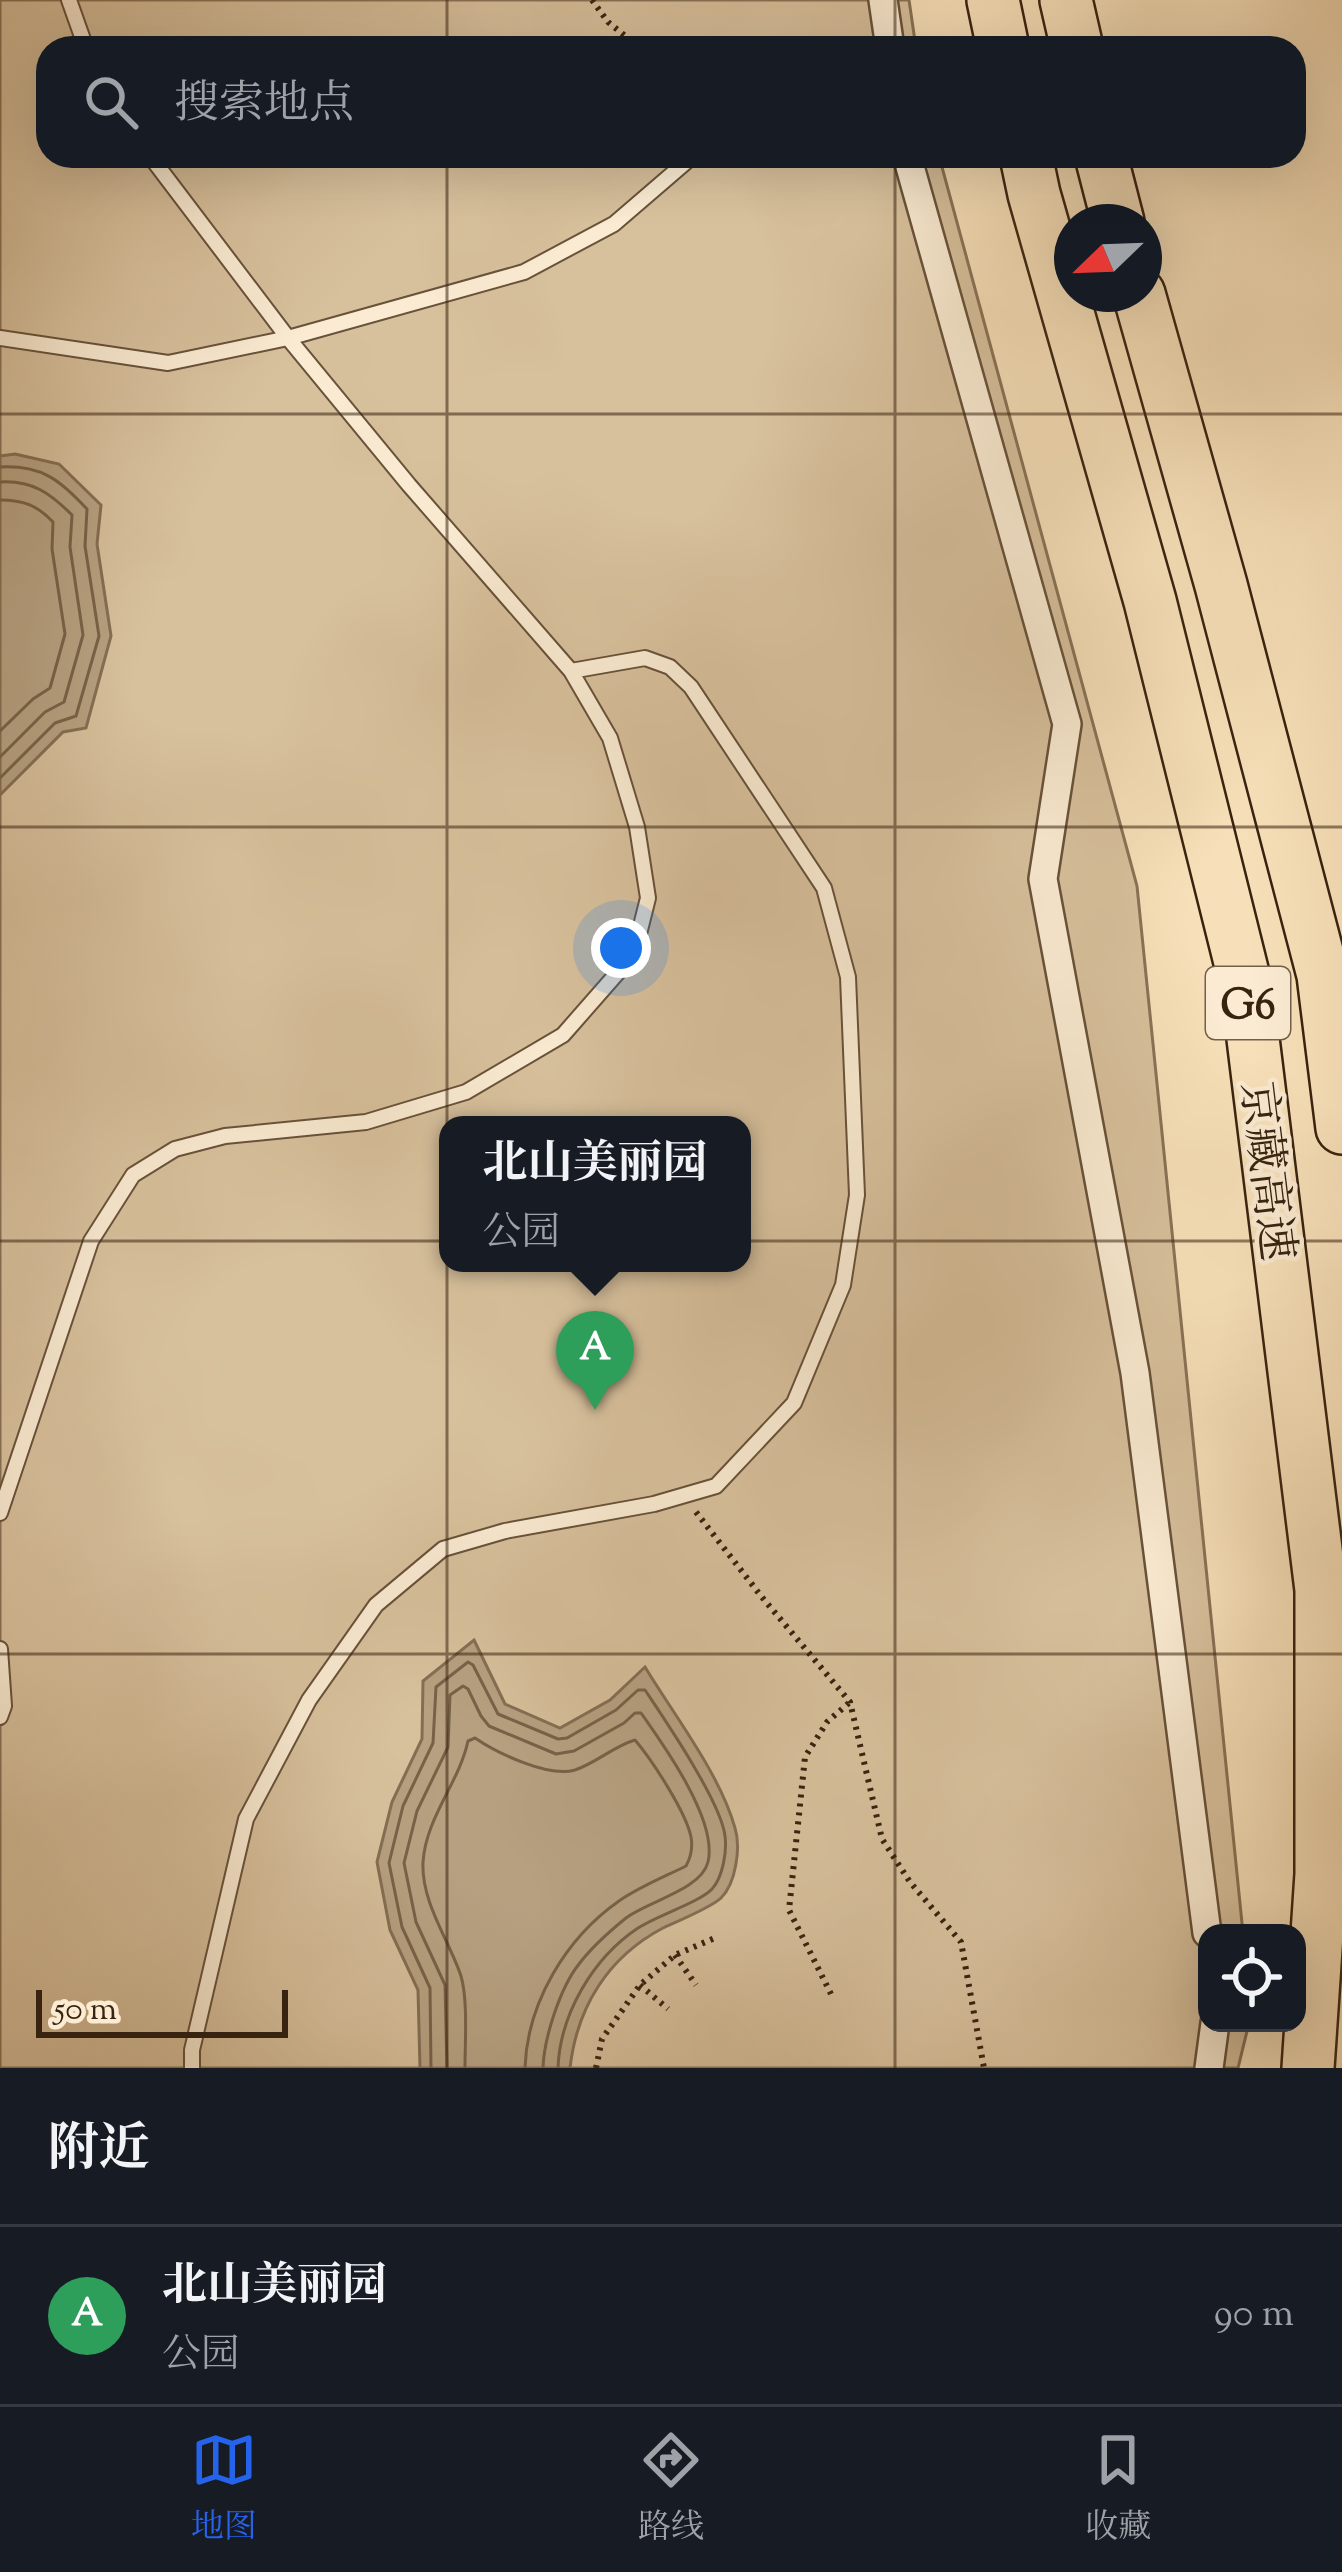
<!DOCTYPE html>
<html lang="zh">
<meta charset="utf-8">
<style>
:root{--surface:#171b24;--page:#20242c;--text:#f1f3f6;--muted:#9ea1a6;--line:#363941;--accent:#2563eb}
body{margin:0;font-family:"Sorts Mill Goudy","Noto Serif SC",serif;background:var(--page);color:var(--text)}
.controls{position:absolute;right:36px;bottom:36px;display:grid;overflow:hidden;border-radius:24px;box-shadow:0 12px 48px #0002}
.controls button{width:108px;height:108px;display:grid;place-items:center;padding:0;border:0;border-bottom:3px solid var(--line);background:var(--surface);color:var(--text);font:60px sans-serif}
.compass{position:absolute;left:1054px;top:204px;width:108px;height:108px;border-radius:50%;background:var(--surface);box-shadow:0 12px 48px #0002;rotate:247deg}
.scale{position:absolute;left:36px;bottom:30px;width:252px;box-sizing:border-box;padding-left:12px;border:6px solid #382310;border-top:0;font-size:33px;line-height:42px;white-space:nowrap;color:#382310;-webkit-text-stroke:9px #faebd2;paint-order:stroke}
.you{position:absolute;left:621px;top:948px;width:42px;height:42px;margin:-30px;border:9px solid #fff;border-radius:50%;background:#1a73e8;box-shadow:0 0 0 18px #1a73e833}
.badge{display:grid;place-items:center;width:78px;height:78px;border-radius:50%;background:var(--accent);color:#fff;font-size:39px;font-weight:700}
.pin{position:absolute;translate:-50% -99px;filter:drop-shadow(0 3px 6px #0008)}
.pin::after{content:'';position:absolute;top:63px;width:42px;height:36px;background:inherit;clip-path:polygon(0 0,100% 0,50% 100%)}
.popup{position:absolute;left:439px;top:1116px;width:312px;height:156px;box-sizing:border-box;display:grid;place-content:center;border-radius:24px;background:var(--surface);filter:drop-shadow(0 3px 9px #0005);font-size:39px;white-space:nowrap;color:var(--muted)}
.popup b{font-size:45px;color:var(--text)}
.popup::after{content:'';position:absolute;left:50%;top:100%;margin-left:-24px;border:24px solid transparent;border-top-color:var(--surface)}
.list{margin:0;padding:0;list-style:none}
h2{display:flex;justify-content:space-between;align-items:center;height:156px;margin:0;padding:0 48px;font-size:51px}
h2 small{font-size:39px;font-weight:400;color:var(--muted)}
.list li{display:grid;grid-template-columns:78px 1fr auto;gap:36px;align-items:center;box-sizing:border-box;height:180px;padding:0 48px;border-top:3px solid var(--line)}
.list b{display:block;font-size:45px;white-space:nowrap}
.list p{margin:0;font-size:39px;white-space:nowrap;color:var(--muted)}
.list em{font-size:39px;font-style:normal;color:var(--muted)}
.icon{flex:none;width:66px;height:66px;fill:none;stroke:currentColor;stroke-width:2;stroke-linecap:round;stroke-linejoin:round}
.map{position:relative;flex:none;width:1342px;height:2068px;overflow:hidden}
.search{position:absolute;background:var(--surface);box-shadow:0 12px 48px #0002;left:36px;right:36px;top:36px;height:132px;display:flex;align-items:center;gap:30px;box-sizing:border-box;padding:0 42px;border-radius:36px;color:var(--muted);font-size:45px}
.sheet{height:336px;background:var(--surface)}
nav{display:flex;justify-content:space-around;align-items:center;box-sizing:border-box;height:168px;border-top:3px solid var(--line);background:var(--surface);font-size:33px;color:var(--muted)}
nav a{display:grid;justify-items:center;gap:6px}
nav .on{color:var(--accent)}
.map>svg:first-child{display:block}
.green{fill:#d7c09c;stroke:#887256;stroke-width:3;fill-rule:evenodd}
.water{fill:#b6a080;stroke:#846e53;stroke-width:3}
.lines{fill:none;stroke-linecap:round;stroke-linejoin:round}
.shore{stroke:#776248;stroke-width:3}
.service-casing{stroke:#68523a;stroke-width:18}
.minor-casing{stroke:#68523a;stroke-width:32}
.motorway-casing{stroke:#382310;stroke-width:56}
.path{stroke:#382310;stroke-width:6;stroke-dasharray:3 6;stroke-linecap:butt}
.service{stroke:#faebd2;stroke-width:14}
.minor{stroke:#faebd2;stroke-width:27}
.motorway{stroke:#f7e0b9;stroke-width:51}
.grid{fill:none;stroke:#382310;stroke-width:3;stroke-opacity:0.55}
.labels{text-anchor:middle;stroke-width:9;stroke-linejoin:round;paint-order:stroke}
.shield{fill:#faebd2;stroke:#725f4a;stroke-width:3}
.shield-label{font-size:42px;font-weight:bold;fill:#382310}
.street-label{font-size:45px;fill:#382310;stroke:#faebd2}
</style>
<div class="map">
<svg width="1342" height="2068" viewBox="0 0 1342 2068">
<rect width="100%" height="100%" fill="#f7e0b9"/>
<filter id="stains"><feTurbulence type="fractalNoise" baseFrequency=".00167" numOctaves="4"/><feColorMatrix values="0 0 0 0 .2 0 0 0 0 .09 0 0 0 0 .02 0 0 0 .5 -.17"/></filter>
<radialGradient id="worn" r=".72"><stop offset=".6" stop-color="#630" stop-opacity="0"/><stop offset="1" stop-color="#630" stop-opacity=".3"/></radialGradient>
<path class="green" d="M0,0H909L916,48H48V156H939L1137,886L1243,1933H1207V2023H1249L1238,2068H0ZM448,1125H742V1263H448Z"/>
<path class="water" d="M15,454L59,464L101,505L97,544L111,636L86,728L63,732L0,795V456Z
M474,1640L505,1704L560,1728L610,1700L645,1667C674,1715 720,1774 735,1828C741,1847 736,1883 721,1898C712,1907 676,1922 663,1928C608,1957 577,2007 570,2068H420L418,1990L390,1930L377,1862L392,1802L422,1739L423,1681Z"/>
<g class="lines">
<path class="shore" d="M0,467C43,465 59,480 87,509L85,546L99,636L76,716L55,723L0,778
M0,482C32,480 50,493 72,515L70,547L83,635L64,702L45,712L0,757
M0,500C23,500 37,505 53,522L52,549L65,634L50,688L33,699L0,731
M431,2068L430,1988L402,1927L389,1863L403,1806L433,1743L436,1687L468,1662L473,1665L498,1714L558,1739L567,1738L616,1710L638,1690H645C665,1720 721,1802 725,1836C727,1851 723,1877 712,1889C700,1902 656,1916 638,1928C593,1958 560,2014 558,2068
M447,2068L445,1985L416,1922L404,1863L417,1811L448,1747L450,1695L463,1686L468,1689L481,1716L489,1726L556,1754L574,1751L624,1723L635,1713H641C665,1747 718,1821 708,1862C701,1890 648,1901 626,1918C610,1931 591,1948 579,1964C560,1988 544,2038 543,2068
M465,2068C465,2042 468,2000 461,1976C449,1940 421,1902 423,1862C426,1817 459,1783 468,1741L475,1738C497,1753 549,1778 575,1770C596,1763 614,1746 635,1740C652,1760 686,1812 691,1837C693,1848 691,1857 686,1866C664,1877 639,1887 619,1901C566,1938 527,2003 525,2068"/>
<g class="service-casing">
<path id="service" d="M69,0L86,48
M0,338L168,363L288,338L524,272L614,224L693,156
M0,1513L91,1241L133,1175L175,1149L225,1136L366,1122L466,1092L563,1035L634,954L648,898L637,827L610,738L571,671L409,485L288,338L150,156
M0,1649L4,1706L0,1717
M192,2068V2050L246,1819L309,1700L376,1605L443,1549L505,1531L654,1504L716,1486L794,1403L843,1285L857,1195L848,977L824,888L691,687L670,667L645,658L571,671"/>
</g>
<g class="minor-casing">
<path id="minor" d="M883,0L890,48
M907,156L1067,724L1043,879L1135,1373L1207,1933
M1209,2068L1215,2023"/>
</g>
<g class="motorway-casing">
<path id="motorway" d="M993,0L1003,48
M1066,0L1077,48
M1026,156L1034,194L1150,601L1247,990L1321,1590V1874L1308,2068
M1101,156L1118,222
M1139,294L1221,585L1323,975L1342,1128"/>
</g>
<path class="path" d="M592,0L608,22L640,48
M696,1512L761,1596L850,1702L882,1839L910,1882L961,1942L984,2068
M675,1955L696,1985
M640,1985L668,2009
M831,1994L789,1910L805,1757L827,1722L850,1702
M596,2068L602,2039L640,1985L675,1955L715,1938"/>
<use href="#service" class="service"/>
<use href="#minor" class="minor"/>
<use href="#motorway" class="motorway"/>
</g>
<path class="grid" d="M447,0V48M895,0V48M447,156V2068M895,156V2068M0,414H1342M0,827H1342M0,1241H1342M0,1654H1342"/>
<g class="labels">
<rect class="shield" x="1206" y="967" width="84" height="72" rx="9"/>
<g class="shield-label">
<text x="1248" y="1018">G6</text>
</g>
<g class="street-label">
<text transform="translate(1269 1171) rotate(83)" y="16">京藏高速</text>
</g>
</g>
<rect width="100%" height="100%" filter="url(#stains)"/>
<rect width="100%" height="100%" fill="url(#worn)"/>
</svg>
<div class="controls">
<button><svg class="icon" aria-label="locate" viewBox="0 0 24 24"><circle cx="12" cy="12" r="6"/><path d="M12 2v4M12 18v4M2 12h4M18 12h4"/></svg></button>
</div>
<svg class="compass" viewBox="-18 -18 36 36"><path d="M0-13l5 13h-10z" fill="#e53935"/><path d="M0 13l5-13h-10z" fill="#9ea1a6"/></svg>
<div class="scale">50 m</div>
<div class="you"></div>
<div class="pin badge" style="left:595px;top:1410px;background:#2e9e5b">A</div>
<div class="popup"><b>北山美丽园</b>公园</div>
<div class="search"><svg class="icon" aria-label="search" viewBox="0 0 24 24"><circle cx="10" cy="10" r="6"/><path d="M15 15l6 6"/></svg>搜索地点</div>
</div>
<section class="sheet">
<h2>附近<small></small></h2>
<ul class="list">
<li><span class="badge" style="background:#2e9e5b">A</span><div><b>北山美丽园</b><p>公园</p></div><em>90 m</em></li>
</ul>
</section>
<nav>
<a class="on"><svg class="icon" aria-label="map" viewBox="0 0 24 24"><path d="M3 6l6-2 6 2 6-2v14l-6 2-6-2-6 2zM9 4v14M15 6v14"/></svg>地图</a>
<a><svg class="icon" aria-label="directions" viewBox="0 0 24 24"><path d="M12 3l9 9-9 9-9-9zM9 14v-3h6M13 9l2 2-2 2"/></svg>路线</a>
<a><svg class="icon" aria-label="saved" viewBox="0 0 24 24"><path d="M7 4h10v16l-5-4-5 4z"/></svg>收藏</a>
</nav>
